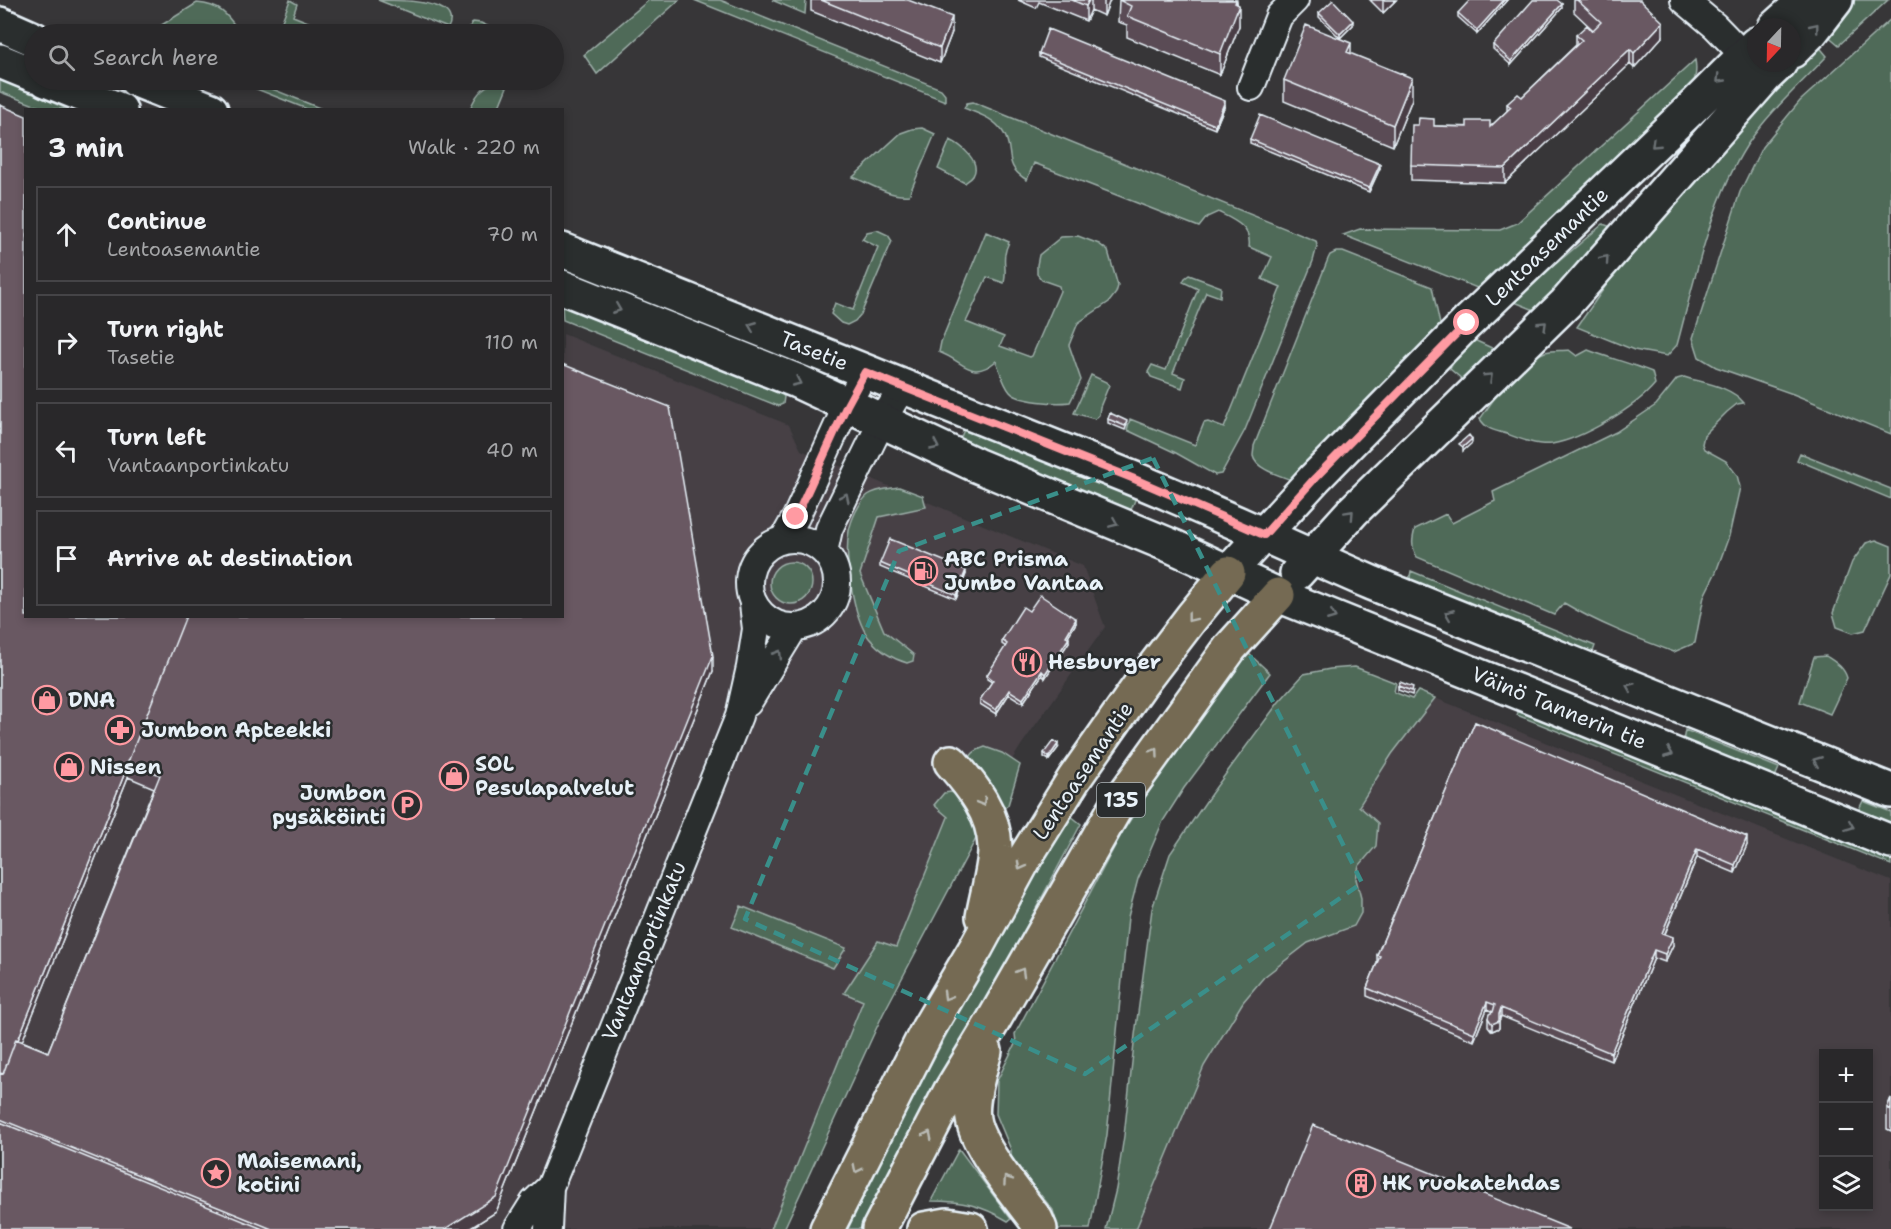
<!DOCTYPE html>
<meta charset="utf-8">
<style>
:root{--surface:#29282a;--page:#313032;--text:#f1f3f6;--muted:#a5a6a8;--line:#454447}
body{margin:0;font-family:"Shantell Sans",sans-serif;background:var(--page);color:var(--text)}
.controls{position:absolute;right:18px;bottom:18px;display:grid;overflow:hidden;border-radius:0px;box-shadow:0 3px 9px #0003}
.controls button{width:54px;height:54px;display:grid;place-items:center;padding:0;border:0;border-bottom:2px solid var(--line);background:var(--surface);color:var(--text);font:30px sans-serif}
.compass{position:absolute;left:1747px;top:18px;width:54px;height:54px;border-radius:50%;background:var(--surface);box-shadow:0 3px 9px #0003;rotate:202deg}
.stop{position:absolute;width:18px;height:18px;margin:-14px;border:4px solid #ff9aa2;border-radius:50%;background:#fff}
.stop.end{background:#ff9aa2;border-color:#fff;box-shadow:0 2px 6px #0008}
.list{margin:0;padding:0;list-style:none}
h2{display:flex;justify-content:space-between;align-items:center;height:78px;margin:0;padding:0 24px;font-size:26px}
h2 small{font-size:20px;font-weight:400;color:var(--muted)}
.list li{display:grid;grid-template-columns:39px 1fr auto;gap:18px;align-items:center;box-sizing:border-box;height:96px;margin:0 12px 12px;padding:0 12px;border:2px solid var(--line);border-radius:0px}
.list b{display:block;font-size:22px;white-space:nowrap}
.list p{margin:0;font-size:20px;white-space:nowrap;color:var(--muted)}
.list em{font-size:20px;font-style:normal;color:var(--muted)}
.icon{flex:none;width:33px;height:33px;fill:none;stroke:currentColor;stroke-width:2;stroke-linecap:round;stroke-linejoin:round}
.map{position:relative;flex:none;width:1891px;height:1229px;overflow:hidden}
.search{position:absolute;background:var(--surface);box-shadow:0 3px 9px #0003;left:24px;top:24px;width:540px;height:66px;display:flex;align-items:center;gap:15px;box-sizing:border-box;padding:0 21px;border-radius:33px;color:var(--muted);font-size:22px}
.panel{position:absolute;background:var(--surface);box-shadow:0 3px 9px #0003;left:24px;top:108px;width:540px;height:510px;border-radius:0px}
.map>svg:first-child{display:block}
.built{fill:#464045;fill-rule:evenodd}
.green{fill:#506a59;stroke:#9caea8;stroke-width:1.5}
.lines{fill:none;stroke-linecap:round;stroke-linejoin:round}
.minor-casing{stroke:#e8f1f8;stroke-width:30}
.secondary-casing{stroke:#e8f1f8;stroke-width:38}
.primary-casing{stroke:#e8f1f8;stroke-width:38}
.minor{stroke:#2a2d2e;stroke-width:26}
.secondary{stroke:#2a2d2e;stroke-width:33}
.primary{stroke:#746b52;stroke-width:33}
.wall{fill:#5a4c54;stroke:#e8f1f8;stroke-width:1.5;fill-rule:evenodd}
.shaded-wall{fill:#4a3e45;stroke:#e8f1f8;stroke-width:1.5}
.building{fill:#695862;stroke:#e8f1f8;stroke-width:1.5}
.oneway{stroke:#6c7275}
.oneway2{stroke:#babbb6}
.route{stroke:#ff9aa2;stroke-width:8}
.marked{fill:none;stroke:#3a8f8a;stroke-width:4.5;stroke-dasharray:12 8;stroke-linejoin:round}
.labels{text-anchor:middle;stroke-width:5;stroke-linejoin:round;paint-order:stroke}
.shield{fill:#2a2d2e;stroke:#afb6bb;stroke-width:1.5}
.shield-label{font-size:20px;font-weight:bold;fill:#e8f1f8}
.street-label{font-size:21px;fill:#e8f1f8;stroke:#2a2d2e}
.poi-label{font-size:21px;font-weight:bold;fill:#e8f1f8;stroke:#2a2d2e;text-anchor:start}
</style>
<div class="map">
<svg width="1891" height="1229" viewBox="0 0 1891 1229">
<rect width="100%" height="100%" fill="#373638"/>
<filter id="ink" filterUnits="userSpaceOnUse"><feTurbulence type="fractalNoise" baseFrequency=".0167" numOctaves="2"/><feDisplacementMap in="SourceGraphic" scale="12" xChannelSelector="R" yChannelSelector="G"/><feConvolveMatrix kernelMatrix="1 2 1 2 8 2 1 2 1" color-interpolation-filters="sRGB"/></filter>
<g filter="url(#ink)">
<path class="built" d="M0,108L26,616H562L563,334L789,425L801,450L1083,566L1105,627L1022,744L972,823L781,1229H0Z
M1435,698L1891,881V1229H1116L1151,1145L1310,882L1392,754ZM1824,1054H1868V1206H1824Z"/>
<path class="green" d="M290,0L297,4L293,16L338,34H314L289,25L285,34H277Z
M378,0C400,0 463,0 448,28Z
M649,0H679L597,74L584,55Z
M694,0H720L725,2L941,89L945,94V101Z
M772,0H806L805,14Z
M1855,0H1888L1839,45L1826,34Z
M197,3C222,5 228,16 241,34H152V31Z
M1891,19V434L1793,394L1716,367L1699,357L1693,338L1740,192L1762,147L1800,101Z
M473,22L481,23L504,34H465Z
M1817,44L1827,56C1800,85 1769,112 1747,145C1710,203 1695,279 1677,345L1667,356L1634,350L1577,327L1616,271L1750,117Z
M1695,60C1698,75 1693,85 1688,98L1482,290L1343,235L1360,229L1500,230L1517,223Z
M0,79L67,109H45L0,92Z
M234,80H253L255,82L322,109H307Z
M495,82L507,87L498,109H470C475,97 481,87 495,82Z
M973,102L1316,241L1317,246L1313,261L1245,430L1221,474L1215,475L1176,453L1127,430L1130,419L1195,445L1204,423L1208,422L1224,428L1281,287L1262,279L1272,257L1249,247C1252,227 1234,220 1218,212L1207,217L1199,227L1034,163L1027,180C1001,165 1016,151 1003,132C994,118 979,114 964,108L967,103Z
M922,128L935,134L909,195C890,197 870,184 853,177L901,133L912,129Z
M950,140C961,145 982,162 973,176C971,179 967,181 965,183L938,169Z
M1603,224L1614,228L1537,311L1512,301Z
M877,230L888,235L892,241L861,314L855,321L847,325L841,323L831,314L835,303L853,310L878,247L862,239L867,232Z
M986,232L1009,242C1000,261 1008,266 1004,283L987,277L966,322L1004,337L1000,346L1030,357L1032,356L1060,291L1059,286L1042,280L1037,274V265L1039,255L1061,237L1078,236L1099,244L1108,251L1118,286L1116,293L1109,302L1078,323L1069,345L1081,380L1070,402C1058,404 1018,402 1010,392C1003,384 1000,370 996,361C971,382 964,361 939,352L941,342Z
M1336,252H1343L1432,287L1441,329L1294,481C1282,476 1256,470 1253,456C1253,453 1254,449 1254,446L1328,259L1330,255Z
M1189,275L1221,287L1220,297L1206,292L1173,373L1185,378L1182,388L1151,377L1148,372L1152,365L1166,370L1198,289L1183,282L1185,278Z
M562,304L781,391L784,397L783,404L778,406L563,320Z
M1472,339L1494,349L1462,379L1450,369L1457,356Z
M1569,350L1577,356L1588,350C1609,358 1630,363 1652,372L1655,384C1635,408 1582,439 1552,444C1538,446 1520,439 1507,434C1494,430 1487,430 1480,419C1497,395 1516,362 1545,352C1552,350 1562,351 1569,350Z
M1091,375L1106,382L1109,385L1100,407L1099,415L1095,419L1074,413Z
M1684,377C1703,383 1731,386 1744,403L1737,404L1727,412L1704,435L1702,444L1704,449L1726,461L1737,475L1740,487L1729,536L1716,572L1704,596L1695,643L1674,652C1636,638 1599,624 1564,603L1554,615L1417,557C1411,546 1412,540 1415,529L1446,514L1452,523L1495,501L1493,492L1616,432L1656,405L1677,379Z
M965,427L1137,495L1129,515L959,442Z
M1800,453L1891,489V499L1797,460Z
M899,487L923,496L926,507L879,517L860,574L884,631L914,655L913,661L907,663C893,659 879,650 869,638C853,618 844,556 849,531C851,520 859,502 868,495C877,489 889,489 899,487Z
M1876,540L1891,546V574L1865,630L1853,633L1837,627L1833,613L1852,562L1866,543Z
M770 583a21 21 0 1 1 42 0a21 21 0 1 1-42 0Z
M1411,571L1595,646L1592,654L1409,582Z
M1247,652L1270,673L1184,788L1163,821L1138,879L1128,917L1107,1135L1090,1229H1058L1053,1210L1011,1159V1150L996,1114L997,1081L1016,1042L1015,1034L1123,831L1199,715Z
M1826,656C1835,662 1844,667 1847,678L1830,714L1800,702L1814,657Z
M1355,667L1396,683L1394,692L1412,699L1418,691L1435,698L1392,754L1359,806L1378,823L1376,846L1359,866L1356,879L1361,898V913L1354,926L1308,943L1264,977L1243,1002L1204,1066L1136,1229H1106L1116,1189L1124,1136L1135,1035L1152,909L1170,854L1211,794L1278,703L1304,674L1330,669Z
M1520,707L1891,857V865L1517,715Z
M1685,730L1779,768L1775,777L1683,741Z
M985,747L1002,753L1020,765L1008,805L999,812L968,765C970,753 974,751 985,747Z
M951,792L960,795L980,831L883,1014L784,1229H771L863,1001L844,993L878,941L896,947L948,817L934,805L944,793Z
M1863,801L1891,812V824L1858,811Z
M1071,816L1081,824L917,1132L869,1229H848L889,1143L1004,926Z
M741,906L846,948L833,968L732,927Z
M959,1149L1011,1219L1008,1221C981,1205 962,1201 931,1201Z"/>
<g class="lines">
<g class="minor-casing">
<path id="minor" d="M1684,0L1715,26L1756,68
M1251,87L1279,16L1295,0
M749 583a44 44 0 1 1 88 0a44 44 0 1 1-88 0Z
M783,540L796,517L847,405L865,372
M824,552L829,529L882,421L903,386
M748,703L794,628
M517,1229L534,1202L550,1187
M548,1229L550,1187L739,716L750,667L756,629L753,604"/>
</g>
<g class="secondary-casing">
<path id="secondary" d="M0,24L34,39
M1775,27L1805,0
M1792,51L1812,31L1836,0
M0,61L34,75
M46,80L120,110
M136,80L211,110
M562,250L1132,478C1212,511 1292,548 1372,583L1891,791
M562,287L797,381L976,465L1174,547L1278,595L1891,842
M1228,573L1315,478L1467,323L1697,103L1756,44
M1297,573L1353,511L1566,303L1765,77L1780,63"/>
</g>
<g class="primary-casing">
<path id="primary" d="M951,762C973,787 994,813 995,847C996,865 986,898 983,917
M985,1051C980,1070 970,1099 973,1119C977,1147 1018,1196 1036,1220L1040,1229
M827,1229L928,1029L977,946L1026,856L1074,779L1140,685L1192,617L1228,573
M879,1229L950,1092L992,1023L1117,805L1230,648L1278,595
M924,1229L947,1225L971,1229"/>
</g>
<use href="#minor" class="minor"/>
<use href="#secondary" class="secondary"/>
<use href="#primary" class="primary"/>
</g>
<path class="wall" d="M811,0H908L952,32L940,63L811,11Z
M1018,0H1110L1104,16L1091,10L1086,21L1039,2L1036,8Z
M1119,0H1237L1239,26L1220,75L1127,37V25L1118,22Z
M1370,0H1396L1383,13Z
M1507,0L1477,34L1458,17V13Z
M1574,0H1640L1663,36L1634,68L1630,64L1505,183L1411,180V165L1434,126L1490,127L1507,111V104L1522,97L1576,45V35L1593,30L1574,12Z
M1562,8L1511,65L1493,49V45Z
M1319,13L1353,25L1340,38L1319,17Z
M1039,53L1225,105L1215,129L1039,57Z
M1351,54L1412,99L1393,146L1284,101V80Z
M0,105L26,616L713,671L496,1212L469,1229H0ZM128,777L154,788L48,1052L22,1041Z
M1250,139L1380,168L1369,192L1250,143Z
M1108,419L1127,424L1125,430L1108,423Z
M880,563L966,574L956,599L880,567Z
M1029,611L1076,623L1067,637L1069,642L1045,678L1042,675L1023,703L1009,694L996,714L980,704V700L992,682L987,679V675L1006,647L1002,644V640Z
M1398,686L1413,691L1412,695L1398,690Z
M1475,722L1747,845L1735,873L1697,857L1665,934L1673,945L1665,962L1654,958L1611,1061L1501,1016L1499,1021V1028L1492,1031L1488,1026V1018L1493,1012L1487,1009L1474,1041L1367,996V988L1377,963V955Z
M1058,748L1049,760L1044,757V753Z
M1891,1098V1131L1887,1129V1108Z"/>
<path class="shaded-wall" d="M1089,0H1091V10L1086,21V6Z
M1104,0H1110L1104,16Z
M1236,0L1237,11L1239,5V26L1220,75V54Z
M1383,0H1396L1383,13Z
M1504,0H1507L1477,34V30Z
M1562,4V8L1511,65V61Z
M952,17V32L940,63V48Z
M1353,21V25L1340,38V34Z
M1663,22V36L1634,68V53Z
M1351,43V64L1347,52Z
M1630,49V64L1505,183V168Z
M1412,78V99L1393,146V125Z
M1225,101V105L1215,129V125Z
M1380,164V168L1369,192V188Z
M1472,439V443L1463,451V447Z
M966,570V574L956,599V595Z
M1076,619V623L1066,640V636Z
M1069,638V642L1045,678V674Z
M713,656V671L496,1212L469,1229H445Z
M1042,671V675L1023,703V699Z
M1009,690V694L996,714V710Z
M1058,744V748L1049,760V757Z
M128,765V777L3,1089V1077Z
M1747,837V845L1735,873V865Z
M1697,849V857L1662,940V933Z
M1673,937V945L1665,962V954Z
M1654,950V958L1611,1061V1053Z
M1487,1002V1009L1474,1041V1033Z
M1501,1008V1016L1499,1021V1028L1492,1031V1024L1499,1014Z"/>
<path class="building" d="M821,0H908L952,17L940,48Z
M1072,0H1089L1086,6Z
M1119,0H1236L1235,3L1239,5L1220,54L1127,16L1131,6Z
M1333,0L1353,21L1340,34L1319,13Z
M1470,0H1504L1477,30L1458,13Z
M1533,0H1557L1562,4L1511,61L1493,45Z
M1577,0H1640L1663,22L1634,53L1630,49L1505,168L1411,165L1412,125H1418L1419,118L1434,119V126L1467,127V121H1490V127L1511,107L1507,104L1518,94L1522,97L1582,40L1576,35L1587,25L1592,31L1601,22Z
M1306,25L1351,43L1347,52L1412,78L1393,125L1284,80Z
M1048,29L1225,101L1215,125L1039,53Z
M0,105L26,116V616H186L128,762V765L18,1040L16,1039L3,1074L0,1073Z
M1260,115L1380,164L1369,188L1250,139Z
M562,364L670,407L713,656L496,1197L445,1229H272L0,1119V1073L3,1074L16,1039L48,1052L160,775L128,762L186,616H562Z
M1110,413L1127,421L1125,426L1108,419Z
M1469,435L1472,439L1463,447L1459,444Z
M890,539L966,570L956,595L880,563Z
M1040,595L1076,619L1066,636L1069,638L1045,674L1042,671L1023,699L1009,690L996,710L980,700L993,680L987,675L1007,644L1002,640L1023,607L1029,611Z
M1400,682L1413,687L1412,691L1398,686Z
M1475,722L1747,837L1735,865L1697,849L1662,933L1673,937L1665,954L1654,950L1611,1053L1501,1008L1499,1014V1021L1492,1024L1488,1018L1489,1014L1493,1012L1495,1005L1487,1002L1474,1033L1367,988L1380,956L1377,955Z
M1053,741L1058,744L1049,757L1044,753Z
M1891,1098V1110L1887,1108Z
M0,1122L263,1229H0Z
M1313,1125L1570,1229H1270Z"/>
<defs><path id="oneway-chevron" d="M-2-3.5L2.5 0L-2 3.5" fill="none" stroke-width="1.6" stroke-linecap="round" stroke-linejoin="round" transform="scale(1.5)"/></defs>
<g class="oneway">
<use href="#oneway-chevron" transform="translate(1815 27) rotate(-51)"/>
<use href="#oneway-chevron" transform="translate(1720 79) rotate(134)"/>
<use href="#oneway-chevron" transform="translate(1655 144) rotate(136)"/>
<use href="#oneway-chevron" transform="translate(1605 259) rotate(-49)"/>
<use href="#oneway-chevron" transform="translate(617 309) rotate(22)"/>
<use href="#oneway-chevron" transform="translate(1543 325) rotate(-44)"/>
<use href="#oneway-chevron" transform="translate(752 326) rotate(-158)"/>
<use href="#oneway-chevron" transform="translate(1489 377) rotate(-44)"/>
<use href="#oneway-chevron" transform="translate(797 382) rotate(25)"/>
<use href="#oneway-chevron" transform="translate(935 446) rotate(25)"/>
<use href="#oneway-chevron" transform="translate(845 497) rotate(-64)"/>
<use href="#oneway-chevron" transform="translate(1350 514) rotate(-47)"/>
<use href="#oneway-chevron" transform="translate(1114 523) rotate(23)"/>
<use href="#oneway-chevron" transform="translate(1449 614) rotate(-158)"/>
<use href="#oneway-chevron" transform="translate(1332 616) rotate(22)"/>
<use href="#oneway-chevron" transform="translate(778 654) rotate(-58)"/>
<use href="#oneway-chevron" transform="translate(1630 687) rotate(-158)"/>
<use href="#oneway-chevron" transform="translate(1669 753) rotate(22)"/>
<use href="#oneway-chevron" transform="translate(1817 761) rotate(-158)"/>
<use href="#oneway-chevron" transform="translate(1850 826) rotate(22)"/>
</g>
<g class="oneway2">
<use href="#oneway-chevron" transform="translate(1191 618) rotate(128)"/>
<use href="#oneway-chevron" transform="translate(1155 752) rotate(-54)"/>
<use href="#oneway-chevron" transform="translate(982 802) rotate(60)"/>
<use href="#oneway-chevron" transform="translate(1021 866) rotate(119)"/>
<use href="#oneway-chevron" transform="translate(1021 972) rotate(-60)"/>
<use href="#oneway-chevron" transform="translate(947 996) rotate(120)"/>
<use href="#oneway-chevron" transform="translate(928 1135) rotate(-63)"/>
<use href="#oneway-chevron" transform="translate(857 1169) rotate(117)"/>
<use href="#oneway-chevron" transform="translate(1007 1180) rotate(-125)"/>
</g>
</g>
<g class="lines" filter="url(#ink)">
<path class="route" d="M796,517L847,405L865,372L1132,478L1264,535L1315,478L1467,323"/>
</g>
<path class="marked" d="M1153,458L1362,883L1085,1074L745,919L899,551Z"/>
<defs>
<g id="fuel-ring" transform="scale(1.5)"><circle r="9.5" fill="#2a2d2e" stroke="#ff9aa2" stroke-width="1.5"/><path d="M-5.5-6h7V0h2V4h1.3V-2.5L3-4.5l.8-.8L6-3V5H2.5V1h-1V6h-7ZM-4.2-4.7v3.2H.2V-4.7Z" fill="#ff9aa2"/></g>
<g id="restaurant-ring" transform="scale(1.5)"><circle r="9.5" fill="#2a2d2e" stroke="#ff9aa2" stroke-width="1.5"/><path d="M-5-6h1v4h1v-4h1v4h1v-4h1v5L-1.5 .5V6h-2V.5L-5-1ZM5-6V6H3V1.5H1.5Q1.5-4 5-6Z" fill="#ff9aa2"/></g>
<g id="shop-ring" transform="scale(1.5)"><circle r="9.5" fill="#2a2d2e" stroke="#ff9aa2" stroke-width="1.5"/><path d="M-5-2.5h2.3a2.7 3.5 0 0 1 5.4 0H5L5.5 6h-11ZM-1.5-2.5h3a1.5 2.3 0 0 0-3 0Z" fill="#ff9aa2"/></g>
<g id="pharmacy-ring" transform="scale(1.5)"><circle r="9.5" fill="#2a2d2e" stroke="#ff9aa2" stroke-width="1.5"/><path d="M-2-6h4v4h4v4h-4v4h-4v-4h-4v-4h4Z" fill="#ff9aa2"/></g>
<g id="parking-ring" transform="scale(1.5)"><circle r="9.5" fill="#2a2d2e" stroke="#ff9aa2" stroke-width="1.5"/><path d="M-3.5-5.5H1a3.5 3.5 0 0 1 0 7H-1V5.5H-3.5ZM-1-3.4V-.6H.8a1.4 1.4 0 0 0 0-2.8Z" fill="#ff9aa2"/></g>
<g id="sight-ring" transform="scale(1.5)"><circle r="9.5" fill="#2a2d2e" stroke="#ff9aa2" stroke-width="1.5"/><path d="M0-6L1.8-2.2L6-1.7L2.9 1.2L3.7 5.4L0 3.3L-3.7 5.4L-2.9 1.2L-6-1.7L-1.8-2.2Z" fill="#ff9aa2"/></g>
<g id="building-ring" transform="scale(1.5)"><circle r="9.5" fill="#2a2d2e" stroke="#ff9aa2" stroke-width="1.5"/><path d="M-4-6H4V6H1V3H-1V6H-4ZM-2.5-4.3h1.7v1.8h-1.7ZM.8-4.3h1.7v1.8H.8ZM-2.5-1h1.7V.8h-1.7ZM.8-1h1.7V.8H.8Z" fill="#ff9aa2"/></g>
</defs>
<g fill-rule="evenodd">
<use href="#fuel-ring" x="923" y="571"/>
<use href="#restaurant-ring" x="1027" y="662"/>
<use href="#shop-ring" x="47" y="700"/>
<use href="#pharmacy-ring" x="120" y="730"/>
<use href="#shop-ring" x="69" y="767"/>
<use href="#shop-ring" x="454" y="776"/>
<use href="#parking-ring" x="407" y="805"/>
<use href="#sight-ring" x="216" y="1173"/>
<use href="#building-ring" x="1361" y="1183"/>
</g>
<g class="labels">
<rect class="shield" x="1097" y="783" width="48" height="34" rx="4.5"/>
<g class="shield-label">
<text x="1121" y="807">135</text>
</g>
<g class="street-label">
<text transform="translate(1547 247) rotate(-44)" y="7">Lentoasemantie</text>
<text transform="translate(814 351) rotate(22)" y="7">Tasetie</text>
<text transform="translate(1559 708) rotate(22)" y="7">Väinö Tannerin tie</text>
<text transform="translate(1083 771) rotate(-56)" y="7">Lentoasemantie</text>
<text transform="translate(644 951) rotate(-68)" y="7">Vantaanportinkatu</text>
</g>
<g class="poi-label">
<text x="944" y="566">ABC Prisma<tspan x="944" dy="24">Jumbo Vantaa</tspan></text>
<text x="1048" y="669">Hesburger</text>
<text x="68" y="707">DNA</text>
<text x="141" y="737">Jumbon Apteekki</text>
<text x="475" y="771">SOL<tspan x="475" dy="24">Pesulapalvelut</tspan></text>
<text x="90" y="774">Nissen</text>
<text x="386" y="800" text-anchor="end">Jumbon<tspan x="386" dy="24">pysäköinti</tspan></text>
<text x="237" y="1168">Maisemani,<tspan x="237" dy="24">kotini</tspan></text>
<text x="1382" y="1190">HK ruokatehdas</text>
</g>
</g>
</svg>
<div class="controls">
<button>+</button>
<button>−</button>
<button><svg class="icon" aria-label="layers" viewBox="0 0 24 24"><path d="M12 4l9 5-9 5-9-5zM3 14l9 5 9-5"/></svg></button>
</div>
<svg class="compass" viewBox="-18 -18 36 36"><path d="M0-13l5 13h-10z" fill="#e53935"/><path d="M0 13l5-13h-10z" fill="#a5a6a8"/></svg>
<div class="stop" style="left:1467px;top:323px"></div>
<div class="stop end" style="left:796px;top:517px"></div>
<div class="search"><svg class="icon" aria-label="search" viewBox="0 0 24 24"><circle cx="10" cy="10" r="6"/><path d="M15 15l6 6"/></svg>Search here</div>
<section class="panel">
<h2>3 min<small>Walk · 220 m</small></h2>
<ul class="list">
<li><svg class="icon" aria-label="ahead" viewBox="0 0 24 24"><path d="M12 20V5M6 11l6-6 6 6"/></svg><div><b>Continue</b><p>Lentoasemantie</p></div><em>70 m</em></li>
<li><svg class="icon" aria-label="right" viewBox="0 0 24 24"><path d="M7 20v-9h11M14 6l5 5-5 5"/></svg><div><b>Turn right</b><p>Tasetie</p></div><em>110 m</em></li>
<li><svg class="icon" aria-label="left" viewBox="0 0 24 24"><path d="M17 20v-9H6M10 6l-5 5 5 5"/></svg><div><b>Turn left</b><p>Vantaanportinkatu</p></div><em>40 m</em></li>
<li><svg class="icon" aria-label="arrive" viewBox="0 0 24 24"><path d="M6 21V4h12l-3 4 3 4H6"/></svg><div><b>Arrive at destination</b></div></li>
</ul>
</section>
</div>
